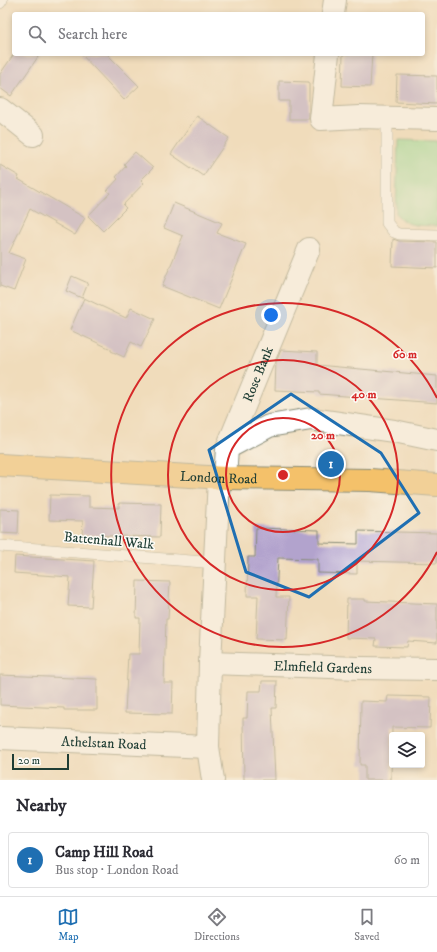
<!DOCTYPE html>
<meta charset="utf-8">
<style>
:root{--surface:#fff;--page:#f2f2f3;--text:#2b2b33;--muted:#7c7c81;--line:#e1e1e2;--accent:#1f6fb2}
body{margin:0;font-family:"IM FELL DW Pica",serif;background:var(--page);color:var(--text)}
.controls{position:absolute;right:12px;bottom:12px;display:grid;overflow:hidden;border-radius:4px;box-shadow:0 2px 6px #0003}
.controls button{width:36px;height:36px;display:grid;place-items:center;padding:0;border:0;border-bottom:1px solid var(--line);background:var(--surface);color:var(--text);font:20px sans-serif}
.scale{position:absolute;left:12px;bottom:10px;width:57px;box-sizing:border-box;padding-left:4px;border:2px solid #1f3d34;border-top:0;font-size:11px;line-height:14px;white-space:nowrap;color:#1f3d34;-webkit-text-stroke:3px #fdfcf7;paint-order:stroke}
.you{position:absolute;left:271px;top:315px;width:14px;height:14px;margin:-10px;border:3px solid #fff;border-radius:50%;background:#1a73e8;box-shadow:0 0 0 6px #1a73e833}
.badge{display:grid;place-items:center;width:26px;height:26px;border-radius:50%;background:var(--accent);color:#fff;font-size:13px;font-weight:700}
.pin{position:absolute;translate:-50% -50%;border:2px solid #fff;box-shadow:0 1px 4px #0006}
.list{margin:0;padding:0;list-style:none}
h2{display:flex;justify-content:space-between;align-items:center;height:52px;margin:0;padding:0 16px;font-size:17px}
h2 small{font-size:13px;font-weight:400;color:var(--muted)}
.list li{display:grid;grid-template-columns:26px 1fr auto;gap:12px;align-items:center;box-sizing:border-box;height:56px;margin:0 8px 8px;padding:0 8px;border:1px solid var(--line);border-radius:4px}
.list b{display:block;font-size:15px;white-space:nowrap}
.list p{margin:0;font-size:13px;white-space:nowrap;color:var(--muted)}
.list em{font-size:13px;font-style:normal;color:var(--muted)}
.icon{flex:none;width:22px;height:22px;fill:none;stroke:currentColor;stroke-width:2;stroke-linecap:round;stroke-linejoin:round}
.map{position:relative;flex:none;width:437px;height:780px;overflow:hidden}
.search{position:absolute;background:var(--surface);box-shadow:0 2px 6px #0003;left:12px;right:12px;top:12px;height:44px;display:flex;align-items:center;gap:10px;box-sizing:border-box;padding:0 14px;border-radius:4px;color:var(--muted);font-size:15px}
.sheet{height:116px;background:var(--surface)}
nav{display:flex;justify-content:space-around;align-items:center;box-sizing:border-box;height:56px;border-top:1px solid var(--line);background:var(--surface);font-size:11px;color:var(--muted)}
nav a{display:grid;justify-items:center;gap:2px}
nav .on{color:var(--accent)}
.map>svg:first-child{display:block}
.green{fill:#92da96;stroke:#588c65}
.building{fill:#b2a3cd}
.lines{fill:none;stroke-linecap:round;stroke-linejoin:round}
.lane-casing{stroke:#888c78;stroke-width:12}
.street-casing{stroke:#888c78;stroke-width:24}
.primary-casing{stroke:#888c78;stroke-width:24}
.lane{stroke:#fff;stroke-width:11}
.street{stroke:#fff;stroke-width:22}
.primary{stroke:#f4c16a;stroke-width:22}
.marked{fill:none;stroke:#1f6fb2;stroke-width:3;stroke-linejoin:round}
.ring{fill:none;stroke:#d62828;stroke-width:2}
.labels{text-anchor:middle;stroke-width:3;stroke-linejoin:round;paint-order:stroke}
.street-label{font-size:14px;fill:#1f3d34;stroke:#fdfcf7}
.centre{fill:#d62828;stroke:#fdfcf7;stroke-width:2}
.ring-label{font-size:12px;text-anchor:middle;font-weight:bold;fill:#d62828;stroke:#fdfcf7;stroke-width:3;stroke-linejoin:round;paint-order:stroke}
</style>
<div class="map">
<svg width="437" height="780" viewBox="0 0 437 780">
<rect width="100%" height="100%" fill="#fdfcf7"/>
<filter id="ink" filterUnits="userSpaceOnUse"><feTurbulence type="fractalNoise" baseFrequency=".025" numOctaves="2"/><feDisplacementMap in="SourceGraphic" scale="8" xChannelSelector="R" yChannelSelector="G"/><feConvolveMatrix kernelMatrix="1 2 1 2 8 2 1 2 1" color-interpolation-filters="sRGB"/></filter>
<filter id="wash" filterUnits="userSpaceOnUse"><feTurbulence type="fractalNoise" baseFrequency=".012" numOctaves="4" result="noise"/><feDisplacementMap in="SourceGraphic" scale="16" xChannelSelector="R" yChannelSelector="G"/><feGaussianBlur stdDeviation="0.9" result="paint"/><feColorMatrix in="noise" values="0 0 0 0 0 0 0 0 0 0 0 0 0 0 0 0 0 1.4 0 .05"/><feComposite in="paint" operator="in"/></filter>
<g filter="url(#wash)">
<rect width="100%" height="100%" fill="#f0dcbb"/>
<path class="green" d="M398,140L437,141V226C422,225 405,228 396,213Z"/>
<g id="blocks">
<path class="building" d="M14,54H40L11,96L0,88V74Z
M81,54H107L139,86L124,100Z
M343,54H372L370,87L342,86Z
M397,75L437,76V104L396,102Z
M279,81L309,82V119H289V101H279Z
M197,116L229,138L203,176L171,154Z
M135,152L153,168L141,180L144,183L123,205L126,208L103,231L88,216L110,193L107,191L118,179L116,177L126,166L124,164Z
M0,165L19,176L18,179L85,218L75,235L30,209L9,253L26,259L14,291L0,286Z
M174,203L222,223L217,233L246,244L219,309L162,286L183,236L164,228Z
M393,239L399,241L437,242V268L392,266Z
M72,276L88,283L82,298L66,291Z
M84,298L126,318L131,308L155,319L141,347L131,342L124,357L111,351V349L70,330Z
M281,350L317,352V365L437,376V403L319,394V392L275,390L276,362Z
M50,495L89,496V507L119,508V503L161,504L160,537L82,535L83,521L49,520Z
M0,509L19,510L18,534L0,533Z
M256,528L319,530V543L358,544V531L437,533V563L357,561V574L318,573V559L278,558L276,597H289L287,640L256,639L258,596H247L248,557H255Z
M15,556L94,561L91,607L68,606L70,577L14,573Z
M137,581L170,582L168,619H166L164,683H173L172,714L125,713L128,654H139L140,618H136Z
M347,599H365V601L437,604V643L408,641L407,647L375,646L376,639L346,638Z
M0,675L97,679V710H64V708L0,705Z
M262,681H277L276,708H272L275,780H244L243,718H247L248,691H261Z
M388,696L431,697L430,728L392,727L391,780H365V765H360L361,701L387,702Z"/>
</g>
</g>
<g filter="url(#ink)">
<use href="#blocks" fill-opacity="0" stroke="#888c78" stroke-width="1"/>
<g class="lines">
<g class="lane-casing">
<path id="lane" d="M0,3L2,0
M387,118V223L394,232L399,234L437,235
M0,546L216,563"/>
</g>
<g class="street-casing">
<g id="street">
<path d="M333,14L335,0"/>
<path d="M328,54L321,119L359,117L437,119"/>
<path d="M0,109L33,135"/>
<path d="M227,448L269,426L311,419L394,431L437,440"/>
<path id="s1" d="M225,478L227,448L309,249"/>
<path id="s2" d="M210,663L359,668L437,669"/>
<path id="s3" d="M0,738L208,747"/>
<path d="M213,780L208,747L210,663L219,478"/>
</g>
</g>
<g class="primary-casing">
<g id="primary">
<path id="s4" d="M0,465L225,478L370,480L437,485"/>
</g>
</g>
<use href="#lane" class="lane"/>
<use href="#street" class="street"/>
<use href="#primary" class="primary"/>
</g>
</g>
<path d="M0 0H437V780H0ZM291,394L381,453L419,513L309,597L246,572L209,450Z" fill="#f0dcbb" fill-opacity=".55" fill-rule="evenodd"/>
<path class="marked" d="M291,394L381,453L419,513L309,597L246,572L209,450Z"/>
<g class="ring">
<circle cx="283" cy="475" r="57"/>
<circle cx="283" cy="475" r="115"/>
<path d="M437 552A172 172 0 1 1 437 398"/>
</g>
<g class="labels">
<g class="street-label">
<text dy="5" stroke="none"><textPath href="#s1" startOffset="110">Rose Bank</textPath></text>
<text dy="5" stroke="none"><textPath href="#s4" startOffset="219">London Road</textPath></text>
<text transform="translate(109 540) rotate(5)" y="5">Battenhall Walk</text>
<text dy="5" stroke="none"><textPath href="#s2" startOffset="113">Elmfield Gardens</textPath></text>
<text dy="5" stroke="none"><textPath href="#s3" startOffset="104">Athelstan Road</textPath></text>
</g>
</g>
<circle cx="283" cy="475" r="6" class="centre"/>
<g class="ring-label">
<text x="405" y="358">60 m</text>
<text x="364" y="398">40 m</text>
<text x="323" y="439">20 m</text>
</g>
</svg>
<div class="controls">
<button><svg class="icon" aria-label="layers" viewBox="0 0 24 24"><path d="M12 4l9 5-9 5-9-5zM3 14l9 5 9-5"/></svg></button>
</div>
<div class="scale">20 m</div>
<div class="you"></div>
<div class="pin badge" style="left:331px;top:464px">1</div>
<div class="search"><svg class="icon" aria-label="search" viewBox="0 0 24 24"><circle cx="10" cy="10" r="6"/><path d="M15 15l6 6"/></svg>Search here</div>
</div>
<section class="sheet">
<h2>Nearby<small></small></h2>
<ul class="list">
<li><span class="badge">1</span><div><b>Camp Hill Road</b><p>Bus stop · London Road</p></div><em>60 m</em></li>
</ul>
</section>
<nav>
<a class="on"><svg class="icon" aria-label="map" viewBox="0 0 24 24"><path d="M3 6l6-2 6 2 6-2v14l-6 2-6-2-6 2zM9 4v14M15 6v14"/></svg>Map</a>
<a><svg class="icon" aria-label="directions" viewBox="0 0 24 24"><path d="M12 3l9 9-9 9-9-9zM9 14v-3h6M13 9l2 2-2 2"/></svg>Directions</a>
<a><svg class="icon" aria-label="saved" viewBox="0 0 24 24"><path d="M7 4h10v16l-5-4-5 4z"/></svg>Saved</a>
</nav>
